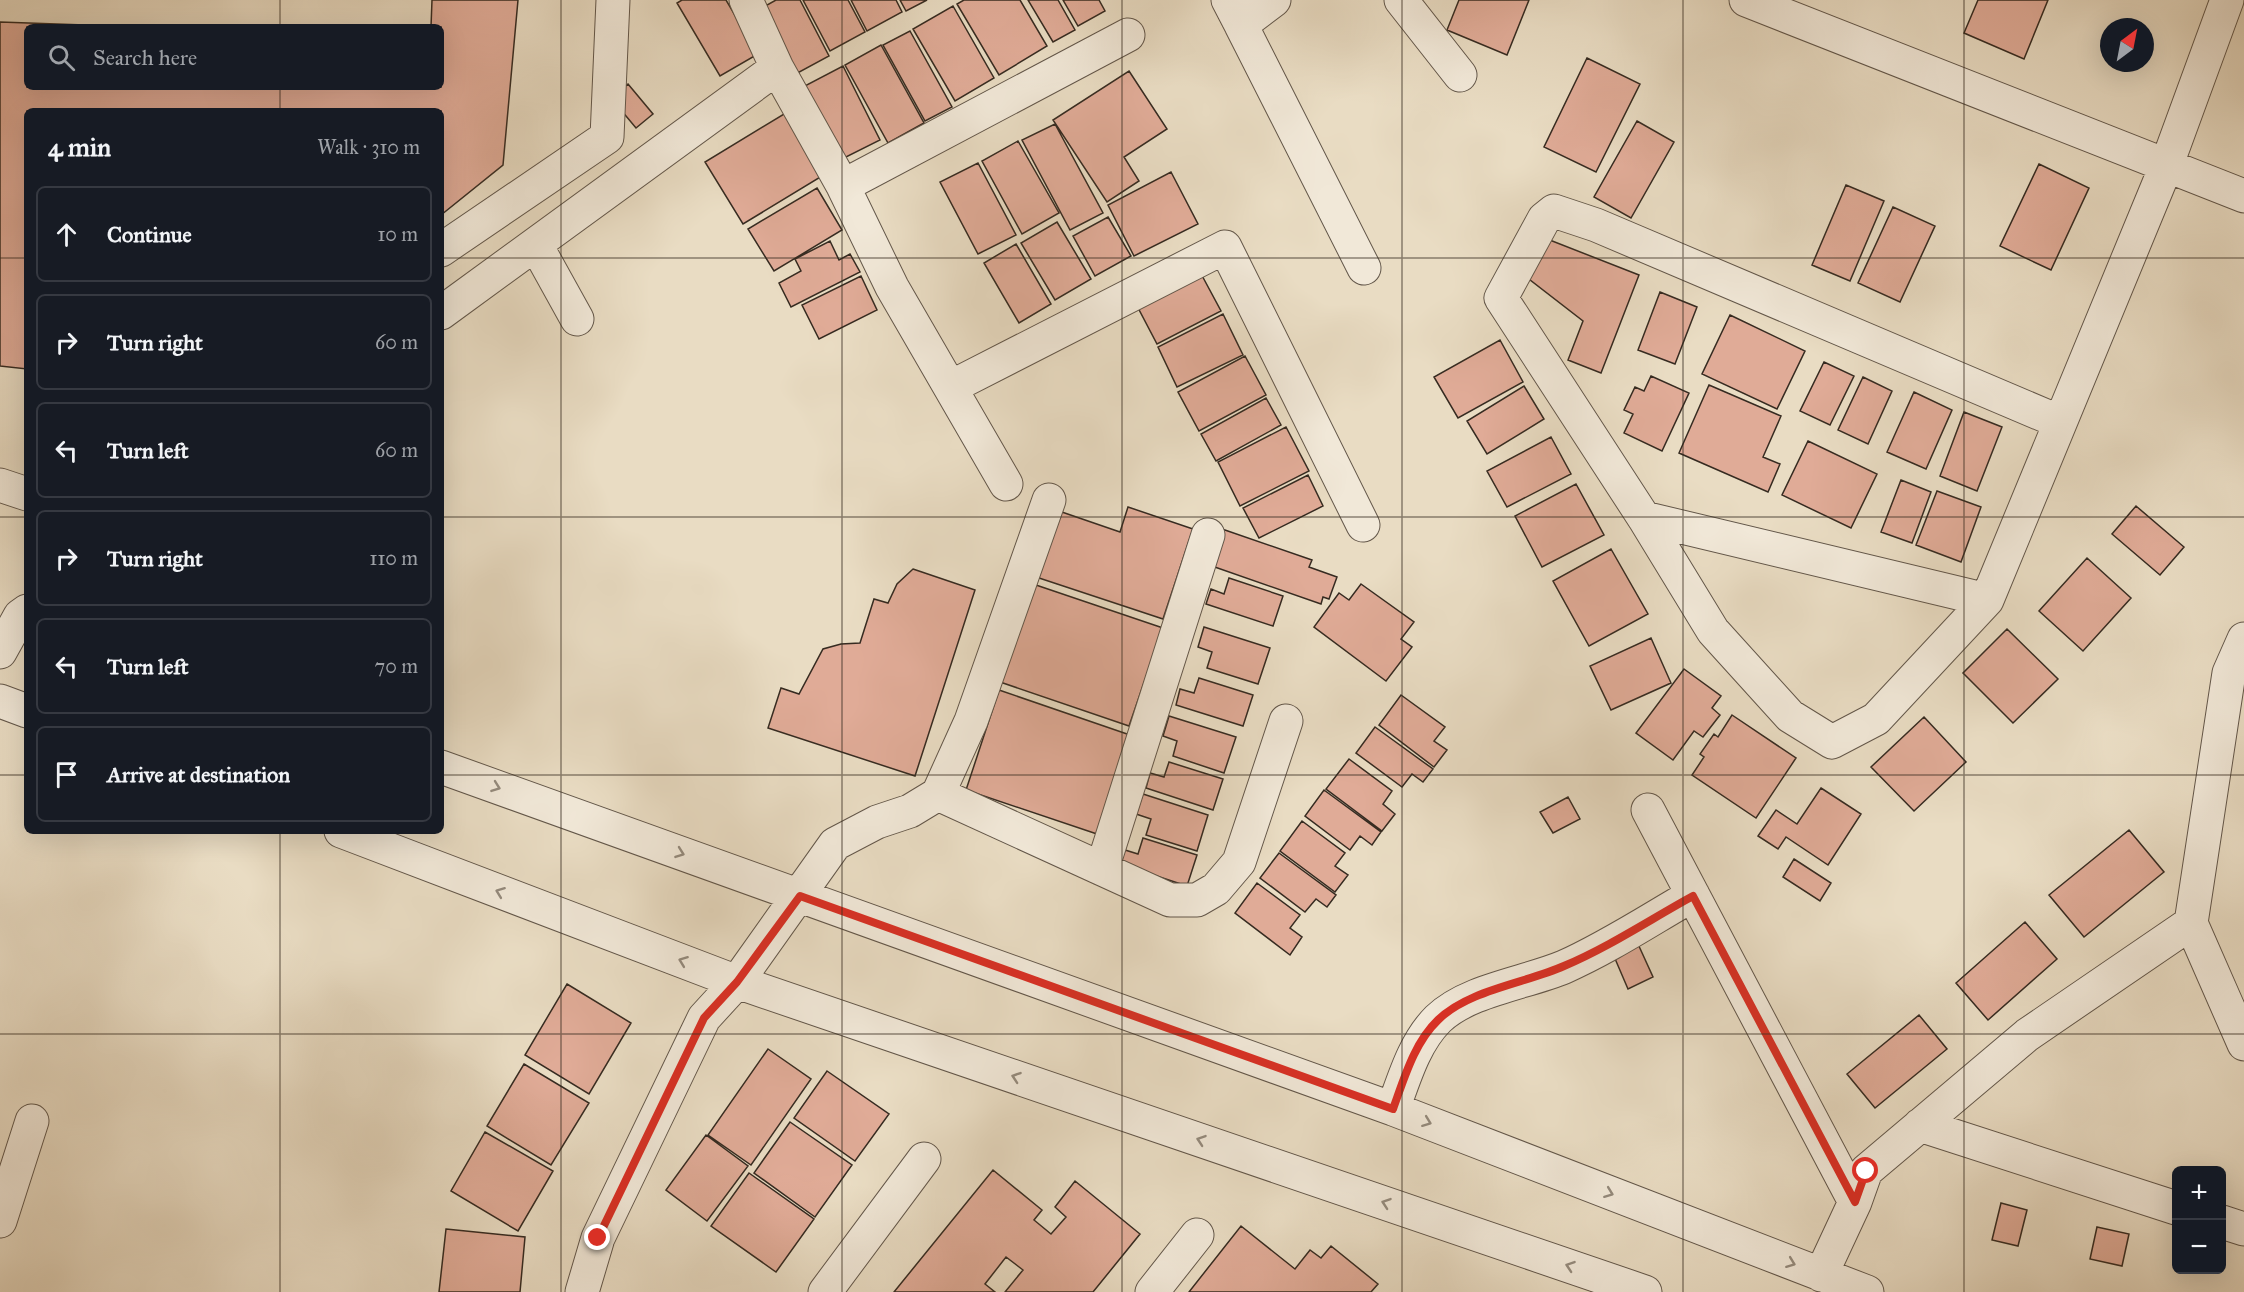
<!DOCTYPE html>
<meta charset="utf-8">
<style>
:root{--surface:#171b24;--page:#20242c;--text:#f1f3f6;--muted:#9ea1a6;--line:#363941}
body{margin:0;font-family:"IM FELL Great Primer",serif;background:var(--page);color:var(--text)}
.controls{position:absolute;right:18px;bottom:18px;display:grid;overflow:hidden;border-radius:9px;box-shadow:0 6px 24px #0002}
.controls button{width:54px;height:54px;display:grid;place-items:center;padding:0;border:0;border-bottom:2px solid var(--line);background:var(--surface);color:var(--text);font:30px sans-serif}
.compass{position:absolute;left:2100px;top:18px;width:54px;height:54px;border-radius:50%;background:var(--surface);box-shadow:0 6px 24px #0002;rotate:32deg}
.stop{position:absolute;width:18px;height:18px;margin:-14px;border:4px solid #d93025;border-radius:50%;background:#fff}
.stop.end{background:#d93025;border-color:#fff;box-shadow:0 2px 6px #0008}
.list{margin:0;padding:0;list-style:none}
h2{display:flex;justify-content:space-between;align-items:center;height:78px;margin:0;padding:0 24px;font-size:26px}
h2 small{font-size:20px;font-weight:400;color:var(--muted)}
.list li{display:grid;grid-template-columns:39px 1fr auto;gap:18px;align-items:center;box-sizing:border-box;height:96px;margin:0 12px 12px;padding:0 12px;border:2px solid var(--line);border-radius:9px}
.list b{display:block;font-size:22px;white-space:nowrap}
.list em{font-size:20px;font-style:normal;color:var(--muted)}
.icon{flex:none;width:33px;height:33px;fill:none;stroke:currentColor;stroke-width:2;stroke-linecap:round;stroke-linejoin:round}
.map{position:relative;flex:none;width:2244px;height:1292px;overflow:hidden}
.search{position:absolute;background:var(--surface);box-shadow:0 6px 24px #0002;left:24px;top:24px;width:420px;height:66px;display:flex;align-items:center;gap:15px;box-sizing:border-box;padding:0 21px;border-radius:9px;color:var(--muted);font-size:22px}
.panel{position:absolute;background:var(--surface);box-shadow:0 6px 24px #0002;left:24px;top:108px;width:420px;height:726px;border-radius:9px}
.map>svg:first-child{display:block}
.building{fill:#e0ab97;stroke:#362b21;stroke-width:1.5}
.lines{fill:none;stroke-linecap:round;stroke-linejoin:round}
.minor-casing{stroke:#63574a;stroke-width:35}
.minor{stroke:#f1e8d8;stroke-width:33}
.oneway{stroke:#948a7c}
.route{stroke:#d93025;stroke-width:8}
.grid{fill:none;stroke:#362b21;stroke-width:1.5;stroke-opacity:0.55}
</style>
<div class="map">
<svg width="2244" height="1292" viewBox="0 0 2244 1292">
<rect width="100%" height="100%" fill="#e9dcc3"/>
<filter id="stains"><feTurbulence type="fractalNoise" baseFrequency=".00333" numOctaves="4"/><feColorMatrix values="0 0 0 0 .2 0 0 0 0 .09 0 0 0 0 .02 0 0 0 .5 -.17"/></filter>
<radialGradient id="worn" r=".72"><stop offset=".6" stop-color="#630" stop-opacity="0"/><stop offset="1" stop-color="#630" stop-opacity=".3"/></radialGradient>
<path class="building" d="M432,0H518L503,165L441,215V111H27V369L0,366V22L142,27H27V87H441V27H431Z
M682,0H726L758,54L720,76L677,3Z
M800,0L829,56L792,76L758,10L776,0Z
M803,0H848L865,32L830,51Z
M851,0H896L902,12L867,31Z
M900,0H927L906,11Z
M964,0H1020L1047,46L999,75L957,4Z
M1028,0H1058L1075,30L1053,42Z
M1063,0H1099L1105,11L1078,26Z
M1459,0H1529L1507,55L1447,30Z
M1978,0H2048L2024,59L1964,33Z
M953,6L994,78L955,101L913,29Z
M910,31L952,107L925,121L883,45Z
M881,45L924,123L888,143L845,65Z
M1587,58L1640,84L1596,172L1544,147Z
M843,66L880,140L836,162L799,89Z
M1129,71L1167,129L1124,157L1139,181L1107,202L1053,120Z
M628,84L653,114L636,128L611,98Z
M789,111L827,173L743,224L705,162Z
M1637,121L1674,142L1631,218L1594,197Z
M1055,124L1103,213L1070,230L1022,140Z
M1018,141L1059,213L1022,234L982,161Z
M978,163L1016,235L978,254L940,182Z
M2039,164L2089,188L2051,270L2000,246Z
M1171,172L1198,224L1134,256L1108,205Z
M1846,185L1884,201L1850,281L1812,265Z
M817,188L842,230L774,271L748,229Z
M1893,207L1935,226L1900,302L1858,283Z
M1108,217L1131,256L1095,276L1073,236Z
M1057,222L1091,279L1055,300L1021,243Z
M1542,237L1639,275L1601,373L1568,360L1583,321L1525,276Z
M830,241L839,260L850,254L860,272L791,307L779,283L801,271L795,259Z
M1016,244L1051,304L1019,323L984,263Z
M1199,270L1221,311L1157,344L1135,302Z
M861,276L877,310L819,339L802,305Z
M1660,292L1697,307L1675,364L1638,350Z
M1223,314L1243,355L1177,387L1158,347Z
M1730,315L1805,351L1777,409L1702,374Z
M1500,340L1523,382L1458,418L1434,377Z
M1245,356L1266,395L1199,431L1178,392Z
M1824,362L1854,376L1830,425L1800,411Z
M1651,376L1689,393L1662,451L1624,433L1633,414L1624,410L1635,387L1644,391Z
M1863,377L1892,391L1868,444L1838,430Z
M1709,385L1781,416L1763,457L1780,464L1768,492L1679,453Z
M1524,386L1544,419L1487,454L1467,421Z
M1914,392L1952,410L1926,469L1887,452Z
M1266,398L1281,425L1216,461L1201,434Z
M1964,412L2002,427L1977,491L1940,476Z
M1286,427L1309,471L1240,506L1218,462Z
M1551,437L1571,474L1507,507L1487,471Z
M1808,441L1877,474L1851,528L1782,495Z
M1308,475L1323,506L1259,538L1243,508Z
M1901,480L1931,492L1912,543L1881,532Z
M1576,484L1604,535L1542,567L1515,516Z
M1937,491L1981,507L1961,562L1916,545Z
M2136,506L2184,547L2160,575L2112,534Z
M1128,507L1193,529L1163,619L1033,576L1056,510L1120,532Z
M1222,529L1312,560L1309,567L1337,577L1329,599L1323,597L1321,604L1209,565Z
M1611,549L1648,614L1589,646L1553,581Z
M2087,558L2131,598L2083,651L2039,611Z
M913,569L975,590L915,776L768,728L781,688L799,694L823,649L841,644L860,643L874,599L888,603L897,584Z
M1229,578L1283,596L1273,626L1206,604L1211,589L1224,594Z
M1033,584L1163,628L1129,726L1000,682Z
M1361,584L1414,622L1401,639L1412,647L1386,681L1314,627L1339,593L1349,600Z
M1204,627L1270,648L1258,684L1207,668L1212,652L1198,647Z
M2007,629L2058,679L2013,723L1963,673Z
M1651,638L1671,683L1611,710L1590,666Z
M1684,669L1721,696L1712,708L1720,715L1703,737L1694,731L1673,760L1636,733Z
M1199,678L1253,695L1243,726L1176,705L1180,689L1194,693Z
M999,690L1130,735L1097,834L966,790Z
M1401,695L1445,727L1434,741L1447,750L1434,767L1379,725Z
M1732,715L1796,758L1756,818L1692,775L1704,757L1700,754L1714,734L1718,737Z
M1169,716L1236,737L1224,773L1173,756L1177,741L1163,736Z
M1924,717L1966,762L1914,811L1871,767Z
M1375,727L1433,769L1423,782L1412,774L1402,787L1356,753Z
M1349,759L1392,791L1383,804L1395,814L1382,831L1326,789Z
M1169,762L1223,779L1213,810L1146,788L1150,773L1164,777Z
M1821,788L1861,814L1828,865L1786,837L1778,849L1758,836L1776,810L1797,824Z
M1324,790L1381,832L1372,845L1360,836L1350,850L1305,816Z
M1143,794L1208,815L1197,851L1146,835L1151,819L1136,814Z
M1568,797L1580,819L1553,833L1540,812Z
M1302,821L1345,853L1335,866L1348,875L1335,892L1280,851Z
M2129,830L2164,872L2084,937L2049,895Z
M1143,838L1197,855L1187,886L1120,864L1125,850L1138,854Z
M1279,853L1336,895L1327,907L1316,899L1305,912L1260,878Z
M1794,859L1831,883L1820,901L1783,877Z
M1257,883L1300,915L1290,928L1302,937L1290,955L1235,913Z
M2025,922L2057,959L1988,1020L1956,983Z
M1638,944L1653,977L1628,989L1613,954Z
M567,984L631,1023L589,1094L525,1055Z
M1919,1015L1947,1049L1875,1108L1847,1074Z
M768,1049L811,1079L751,1165L708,1135Z
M524,1064L589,1103L551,1165L487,1126Z
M827,1071L889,1114L855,1161L794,1118Z
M790,1122L852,1165L815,1217L754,1173Z
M485,1132L553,1171L518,1231L451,1191Z
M706,1135L748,1166L707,1221L666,1190Z
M993,1170L1042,1210L1034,1220L1051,1234L1066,1217L1055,1207L1075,1181L1140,1234L1093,1292H1005L1023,1270L1006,1257L985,1284L995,1292H894Z
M749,1173L814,1219L776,1272L711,1226Z
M2001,1203L2027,1210L2018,1246L1992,1240Z
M1241,1226L1295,1269L1310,1250L1321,1258L1331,1246L1378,1284L1371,1292H1189Z
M2097,1227L2129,1234L2122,1266L2090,1259Z
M446,1229L525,1237L520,1292H439Z"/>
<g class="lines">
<g class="minor-casing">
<path id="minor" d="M746,0L777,68L843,186L892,287L1006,484
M1228,0L1241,25
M1274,0L1241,25L1364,268
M1401,0L1460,75
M1746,0L2244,196
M843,186L1128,35
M536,245L577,319
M441,250L607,137L613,0
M441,313L777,68
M951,387L1225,247L1363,525
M2060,422L1596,225L1554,211L1544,219L1501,298L1644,518L1713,631L1790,716L1832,742L1876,719L1987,600L2167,164L2227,0
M0,485L27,494
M1644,518L1987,600
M2244,639L2229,673L2191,923L2244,1044
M0,652L20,616L27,611
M0,701L27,711
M441,767L1393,1109L1867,1292
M938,794L1170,900H1197L1216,889L1239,862L1286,721
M1648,810L1855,1202
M341,831L737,982L1645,1292
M1102,869L1208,535
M1393,1109C1404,1079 1414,1043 1438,1019C1468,990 1526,983 1564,967C1609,947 1651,919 1693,895
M1920,1125L2176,1208
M0,1221L32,1121
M2222,1222L2244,1229
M1821,1275L1855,1202L1866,1171L2027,1035L2191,923
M582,1292L598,1238L704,1018L737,982L835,844L877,822L910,811L938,794L971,721L1049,500
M825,1292L924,1159
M1152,1292L1197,1235"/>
</g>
<use href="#minor" class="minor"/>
</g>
<defs><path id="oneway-chevron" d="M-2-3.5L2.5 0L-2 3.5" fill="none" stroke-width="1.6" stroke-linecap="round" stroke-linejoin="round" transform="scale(1.5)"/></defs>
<g class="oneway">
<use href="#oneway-chevron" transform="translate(496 787) rotate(20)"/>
<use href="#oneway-chevron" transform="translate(680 853) rotate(20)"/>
<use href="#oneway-chevron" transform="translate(500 892) rotate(-159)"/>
<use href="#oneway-chevron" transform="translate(683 961) rotate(-159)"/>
<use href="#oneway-chevron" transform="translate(1016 1077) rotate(-161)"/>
<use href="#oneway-chevron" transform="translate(1427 1122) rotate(21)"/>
<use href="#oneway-chevron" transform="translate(1201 1140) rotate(-161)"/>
<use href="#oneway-chevron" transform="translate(1609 1193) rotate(21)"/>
<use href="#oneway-chevron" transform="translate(1386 1203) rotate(-161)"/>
<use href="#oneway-chevron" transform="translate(1791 1263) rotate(21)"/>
<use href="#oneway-chevron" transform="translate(1570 1266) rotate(-161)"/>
</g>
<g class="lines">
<path class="route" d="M598,1238L704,1018L737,982L800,896L1393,1109C1404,1079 1414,1043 1438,1020C1468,990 1526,983 1564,966C1609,947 1651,919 1693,896L1855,1202L1866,1171"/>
</g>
<path class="grid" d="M280,0V27M561,0V1292M842,0V1292M1122,0V1292M1402,0V1292M1683,0V1292M1964,0V1292M280,87V111M0,258H27M441,258H2244M0,517H27M441,517H2244M0,775H27M441,775H2244M280,831V1292M0,1034H2244"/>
<rect width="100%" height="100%" filter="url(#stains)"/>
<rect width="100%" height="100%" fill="url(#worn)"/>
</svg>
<div class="controls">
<button>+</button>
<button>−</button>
</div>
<svg class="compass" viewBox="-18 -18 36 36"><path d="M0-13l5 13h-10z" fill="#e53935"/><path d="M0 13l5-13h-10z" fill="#9ea1a6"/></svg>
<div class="stop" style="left:1866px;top:1171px"></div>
<div class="stop end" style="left:598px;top:1238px"></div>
<div class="search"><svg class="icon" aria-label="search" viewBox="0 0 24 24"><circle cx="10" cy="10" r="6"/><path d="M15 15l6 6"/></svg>Search here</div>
<section class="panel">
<h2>4 min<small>Walk · 310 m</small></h2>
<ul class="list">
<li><svg class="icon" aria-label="ahead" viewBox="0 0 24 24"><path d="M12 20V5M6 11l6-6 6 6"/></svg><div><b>Continue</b></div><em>10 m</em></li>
<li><svg class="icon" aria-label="right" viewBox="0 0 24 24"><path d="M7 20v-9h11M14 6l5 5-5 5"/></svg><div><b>Turn right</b></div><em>60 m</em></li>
<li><svg class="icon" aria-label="left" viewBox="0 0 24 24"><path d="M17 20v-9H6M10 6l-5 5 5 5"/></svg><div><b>Turn left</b></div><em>60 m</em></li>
<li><svg class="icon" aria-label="right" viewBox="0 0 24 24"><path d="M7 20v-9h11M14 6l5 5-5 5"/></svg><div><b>Turn right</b></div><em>110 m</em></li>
<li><svg class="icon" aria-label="left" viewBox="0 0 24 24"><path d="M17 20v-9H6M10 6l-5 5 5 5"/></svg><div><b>Turn left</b></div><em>70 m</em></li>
<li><svg class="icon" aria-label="arrive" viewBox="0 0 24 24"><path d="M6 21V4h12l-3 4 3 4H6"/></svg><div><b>Arrive at destination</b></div></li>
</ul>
</section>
</div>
